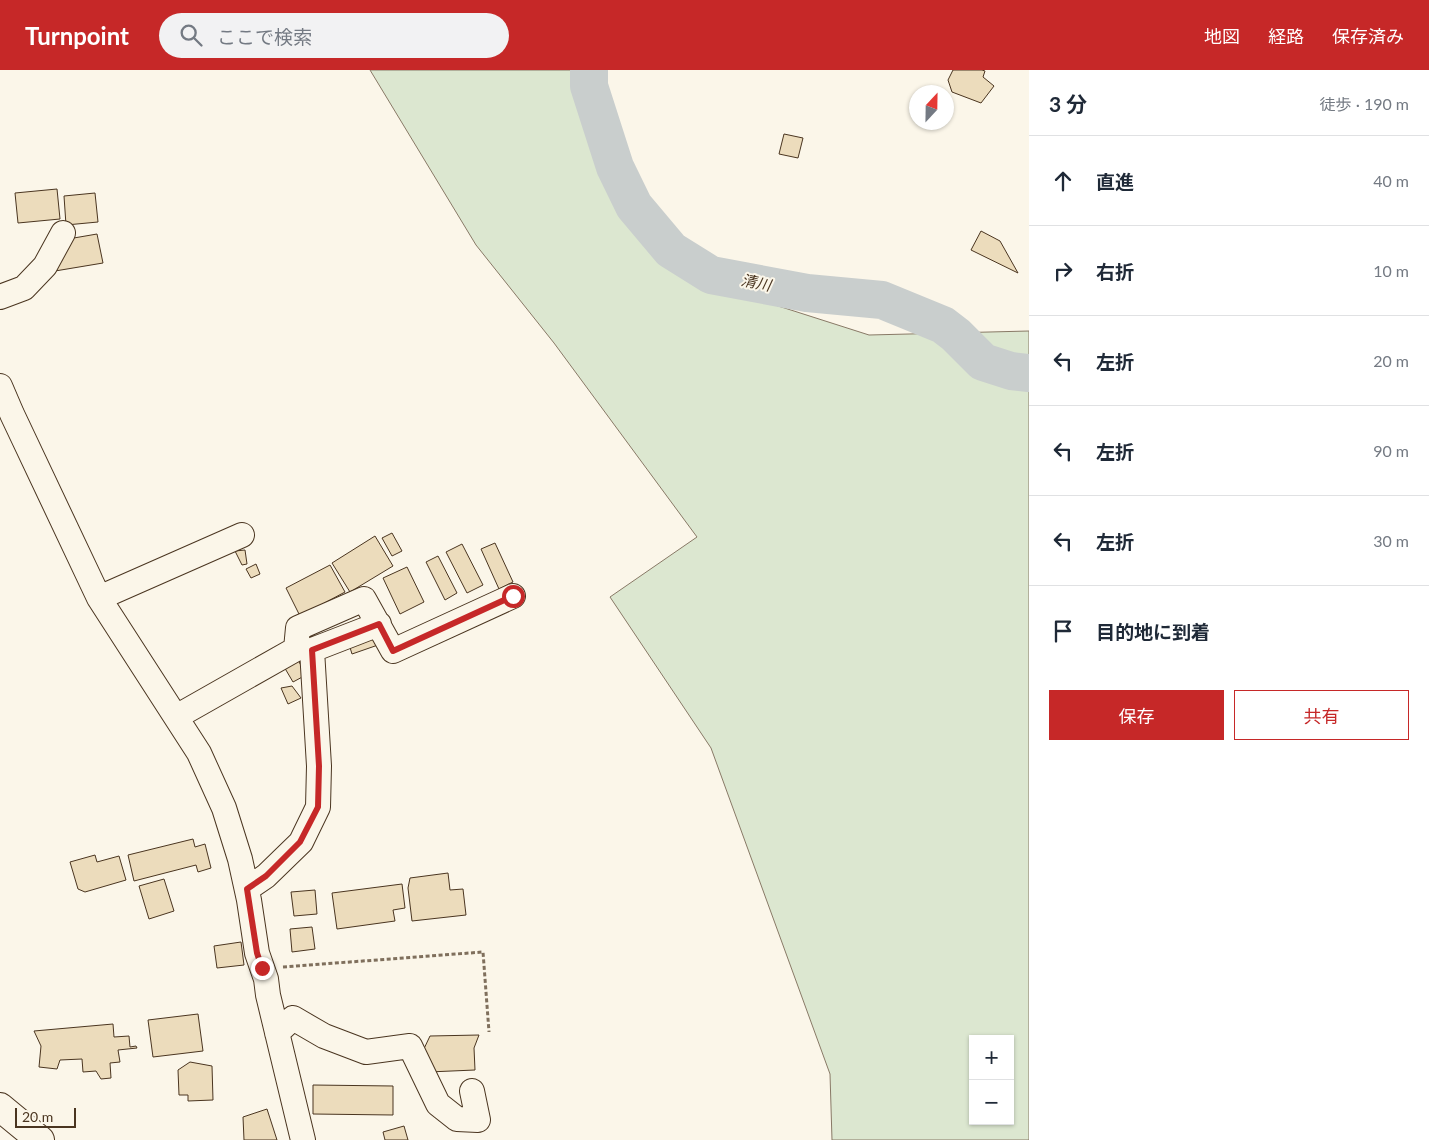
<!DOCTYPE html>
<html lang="ja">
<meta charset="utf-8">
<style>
:root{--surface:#fff;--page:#f2f2f3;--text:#1f2937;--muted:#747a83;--line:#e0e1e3;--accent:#c62828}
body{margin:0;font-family:Lato,"Noto Sans JP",sans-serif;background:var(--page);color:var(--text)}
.controls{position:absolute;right:15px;bottom:15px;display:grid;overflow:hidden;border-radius:0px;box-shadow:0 1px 4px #0004}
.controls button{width:45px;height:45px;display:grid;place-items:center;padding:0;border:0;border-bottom:1px solid var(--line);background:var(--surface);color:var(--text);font:25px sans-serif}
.compass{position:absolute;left:909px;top:15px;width:45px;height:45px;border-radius:50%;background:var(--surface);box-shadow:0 1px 4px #0004;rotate:22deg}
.scale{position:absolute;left:15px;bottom:12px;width:61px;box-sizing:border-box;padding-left:5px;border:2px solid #4a3520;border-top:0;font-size:14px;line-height:18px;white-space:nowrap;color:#4a3520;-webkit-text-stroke:4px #fbf6e9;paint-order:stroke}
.stop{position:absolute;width:15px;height:15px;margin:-11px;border:4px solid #c62828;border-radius:50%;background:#fff}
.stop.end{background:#c62828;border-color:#fff;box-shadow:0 1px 5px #0008}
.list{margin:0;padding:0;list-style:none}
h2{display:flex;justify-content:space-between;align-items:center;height:65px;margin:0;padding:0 20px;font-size:21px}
h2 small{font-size:16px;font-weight:400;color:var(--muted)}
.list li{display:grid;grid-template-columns:32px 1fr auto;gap:15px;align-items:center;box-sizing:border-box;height:90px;padding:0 20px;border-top:1px solid var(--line)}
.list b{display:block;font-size:19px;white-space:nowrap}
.list em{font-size:16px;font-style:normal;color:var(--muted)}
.actions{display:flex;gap:10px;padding:15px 20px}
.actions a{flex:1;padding:11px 0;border:1px solid var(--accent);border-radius:0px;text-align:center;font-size:18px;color:var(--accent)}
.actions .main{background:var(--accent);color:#fff}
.icon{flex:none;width:28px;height:28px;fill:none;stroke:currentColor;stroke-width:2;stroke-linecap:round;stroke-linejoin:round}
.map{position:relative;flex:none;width:1029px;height:1070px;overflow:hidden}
header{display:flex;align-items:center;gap:30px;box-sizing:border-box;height:70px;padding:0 25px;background:var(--accent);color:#fff}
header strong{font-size:24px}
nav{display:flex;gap:28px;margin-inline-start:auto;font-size:18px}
.search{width:350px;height:45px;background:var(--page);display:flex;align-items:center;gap:12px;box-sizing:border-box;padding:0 18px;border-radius:28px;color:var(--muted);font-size:19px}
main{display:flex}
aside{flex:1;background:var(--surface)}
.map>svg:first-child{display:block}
.green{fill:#dce7d0;stroke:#887966;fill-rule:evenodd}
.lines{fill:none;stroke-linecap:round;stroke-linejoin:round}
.river{stroke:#c9cecd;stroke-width:38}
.building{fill:#ecdcbc;stroke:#4a3520}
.minor-casing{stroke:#4a3520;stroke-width:26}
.major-casing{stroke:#4a3520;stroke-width:30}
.path{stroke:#7f6f5c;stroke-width:3;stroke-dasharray:4 2.5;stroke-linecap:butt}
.minor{stroke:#fbf6e9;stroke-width:24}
.major{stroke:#fbf6e9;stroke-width:28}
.route{stroke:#c62828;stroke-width:6}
.labels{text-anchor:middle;stroke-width:4;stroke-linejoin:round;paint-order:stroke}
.water-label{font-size:15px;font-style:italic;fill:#4a3520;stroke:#fbf6e9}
</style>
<header>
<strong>Turnpoint</strong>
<div class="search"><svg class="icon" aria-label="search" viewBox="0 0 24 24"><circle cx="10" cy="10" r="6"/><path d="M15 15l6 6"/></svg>ここで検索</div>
<nav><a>地図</a><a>経路</a><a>保存済み</a></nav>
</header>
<main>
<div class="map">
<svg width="1029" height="1070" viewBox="0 0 1029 1070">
<rect width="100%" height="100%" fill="#fbf6e9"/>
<path class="green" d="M370,0H605L597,95L722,218L869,265L1029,261V1070H832L830,1004L711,678L610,527L697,467L554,273L476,175ZM973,969H1010V1051H973Z"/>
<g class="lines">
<path class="river" d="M589,0V16L615,97L634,136L671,180L711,205L807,223L882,230L943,255L956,265L983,292L1011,301L1029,303"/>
</g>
<path class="building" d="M953,0H982L985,1L983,7L994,16L981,33L952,22L948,10Z
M784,64L803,68L798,88L779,84Z
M57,119L60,149L18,153L15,123Z
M95,123L98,152L66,155L64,126Z
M981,161L1000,171L1018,203L971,180Z
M97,164L103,193L55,201L68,169Z
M392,463L402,481L392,486L382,468Z
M375,466L393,496L350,522L332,493Z
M495,473L513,512L499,519L481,479Z
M462,474L483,515L467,523L446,482Z
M245,480L247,494L242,495L235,481Z
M438,486L457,523L445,530L426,492Z
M256,494L260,504L251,508L246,499Z
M330,495L345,522L300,546L286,518Z
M407,497L424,532L400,544L383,508Z
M374,562L378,575L352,584L348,571Z
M297,588L306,605L293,612L283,595Z
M292,616L301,628L288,634L281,618Z
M193,769L195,777L205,774L211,798L198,802L196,795L134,811L128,785Z
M95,785L97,792L119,786L126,810L85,822L78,819L70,792Z
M448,803L450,820L463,819L466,845L412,851L408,818L410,808Z
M164,809L174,841L149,849L139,816Z
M402,814L405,838L393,840L395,851L337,859L332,823Z
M315,820L317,844L294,846L291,822Z
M312,857L315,879L292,882L290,859Z
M241,872L244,895L217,898L214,876Z
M198,944L203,981L153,987L148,950Z
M113,954L114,967L129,966L130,977L136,976L137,978L118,980L120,992L110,993L111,1008L101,1009L96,1001L83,1002L82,989L60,990L57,999L39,997L41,976L34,961Z
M479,965L474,978L475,1000L428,1002L421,985L430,966Z
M190,992L212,996L213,1030L188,1031V1025H179L178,1000Z
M313,1015L393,1016V1045L313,1044Z
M267,1039L277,1070H244L243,1047Z
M404,1056L408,1070H385L383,1062Z"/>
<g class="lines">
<g class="minor-casing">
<path id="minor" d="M0,227L24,218L45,196L63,163
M0,316L12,344L99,528L199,683L224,738L240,789L249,830L257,883L266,909L268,925L303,1070
M99,528L242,465
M176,647L296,579L298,558L364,529L393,581L513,526
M247,819L266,806L301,772L318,737L319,696L312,580L379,554
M277,963L293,948L324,966L366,982L410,976L438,1034L457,1049L478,1050L472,1021"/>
</g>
<g class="major-casing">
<path id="major" d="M0,1037L40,1070"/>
</g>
<path class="path" d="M283,897L483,882L489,962"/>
<use href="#minor" class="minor"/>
<use href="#major" class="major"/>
</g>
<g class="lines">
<path class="route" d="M262,898L257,883L247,819L266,806L300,772L318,737L319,696L312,580L379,554L393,581L513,526"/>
</g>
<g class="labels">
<g class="water-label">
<text transform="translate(756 213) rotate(11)" y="5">清川</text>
</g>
</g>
</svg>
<div class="controls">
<button>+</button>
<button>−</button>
</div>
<svg class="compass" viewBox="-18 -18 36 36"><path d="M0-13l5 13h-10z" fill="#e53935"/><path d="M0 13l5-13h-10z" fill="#747a83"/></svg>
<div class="scale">20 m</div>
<div class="stop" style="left:513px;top:526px"></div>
<div class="stop end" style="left:262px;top:898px"></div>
</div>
<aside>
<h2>3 分<small>徒歩 · 190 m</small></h2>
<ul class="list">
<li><svg class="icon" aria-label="ahead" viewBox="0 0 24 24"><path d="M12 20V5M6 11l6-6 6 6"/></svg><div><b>直進</b></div><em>40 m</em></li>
<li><svg class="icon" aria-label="right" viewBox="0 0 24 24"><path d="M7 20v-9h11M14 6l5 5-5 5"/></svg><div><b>右折</b></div><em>10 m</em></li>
<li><svg class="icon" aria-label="left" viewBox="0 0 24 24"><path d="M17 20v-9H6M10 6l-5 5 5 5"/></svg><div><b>左折</b></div><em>20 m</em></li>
<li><svg class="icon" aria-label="left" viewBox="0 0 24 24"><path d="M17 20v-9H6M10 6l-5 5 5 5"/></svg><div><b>左折</b></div><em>90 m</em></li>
<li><svg class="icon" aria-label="left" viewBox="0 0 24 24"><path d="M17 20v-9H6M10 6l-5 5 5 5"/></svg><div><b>左折</b></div><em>30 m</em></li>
<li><svg class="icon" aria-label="arrive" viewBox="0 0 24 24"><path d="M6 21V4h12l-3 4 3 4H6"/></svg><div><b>目的地に到着</b></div></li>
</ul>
<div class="actions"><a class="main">保存</a><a>共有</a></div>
</aside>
</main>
